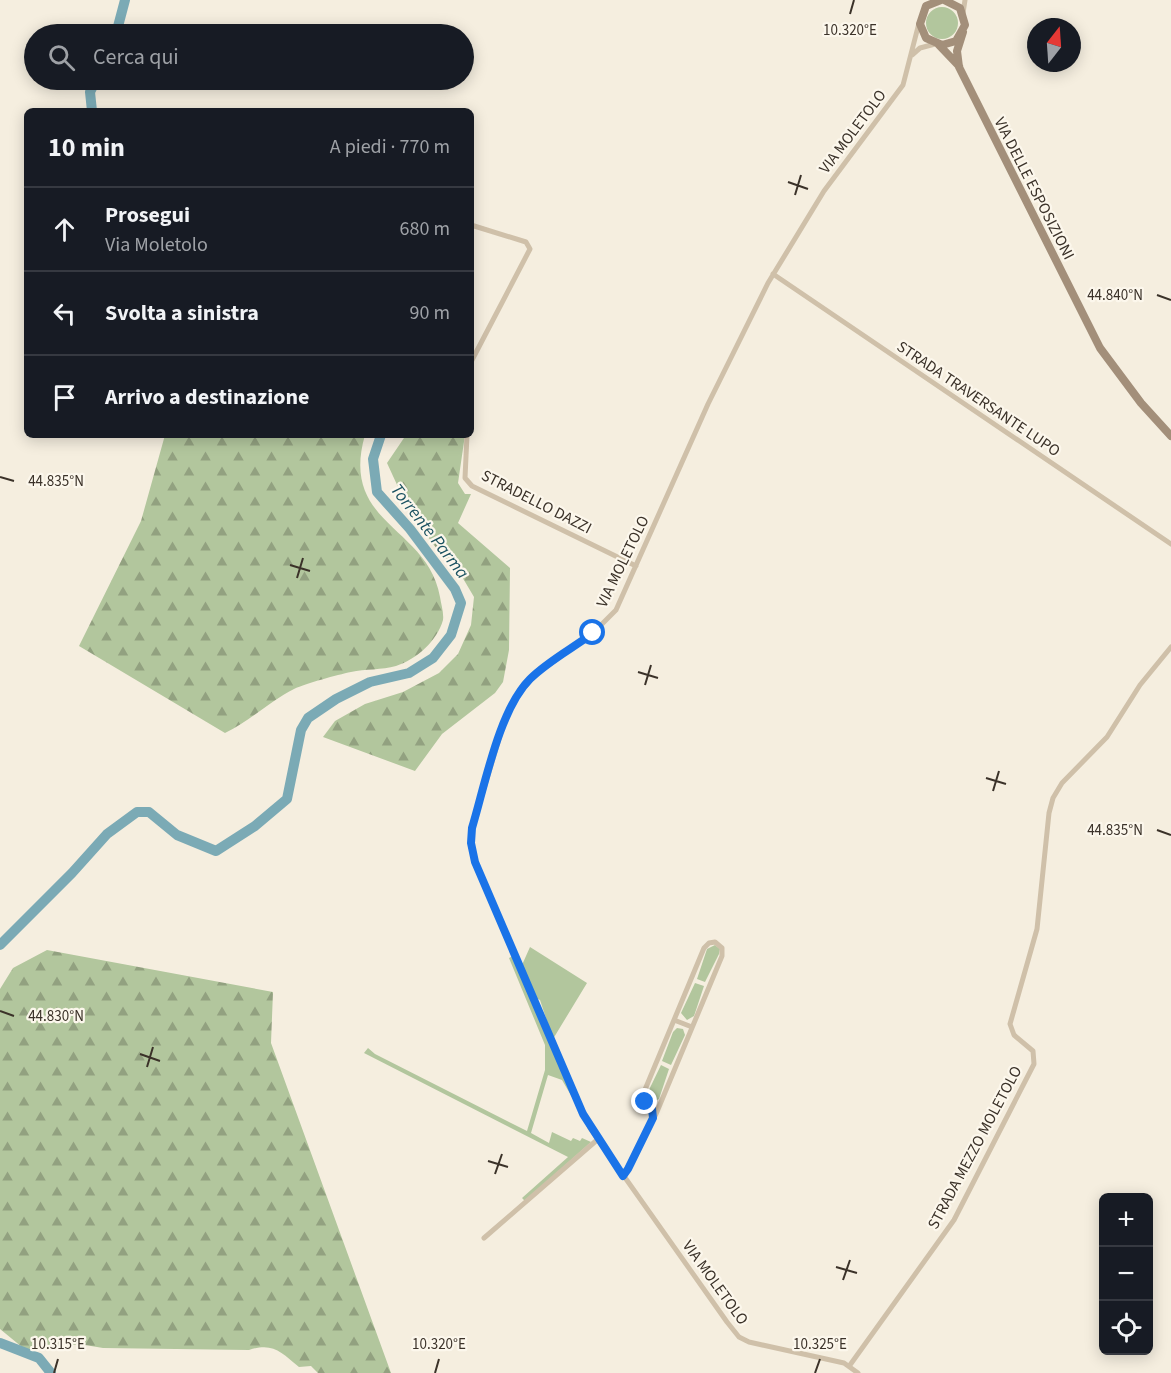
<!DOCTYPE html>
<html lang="it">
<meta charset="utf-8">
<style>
:root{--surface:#171b24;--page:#242831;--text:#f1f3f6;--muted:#9ea1a6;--line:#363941}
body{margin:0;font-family:"Source Sans 3",sans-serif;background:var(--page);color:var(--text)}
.controls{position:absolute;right:18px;bottom:18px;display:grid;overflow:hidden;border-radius:9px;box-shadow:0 3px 15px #0003}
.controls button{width:54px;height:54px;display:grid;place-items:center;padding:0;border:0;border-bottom:2px solid var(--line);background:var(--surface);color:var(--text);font:30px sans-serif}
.compass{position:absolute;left:1027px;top:18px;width:54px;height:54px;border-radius:50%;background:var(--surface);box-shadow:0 3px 15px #0003;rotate:17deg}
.stop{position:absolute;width:18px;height:18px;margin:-14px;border:4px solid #1a73e8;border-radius:50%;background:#fff}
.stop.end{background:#1a73e8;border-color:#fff;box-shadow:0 2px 6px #0008}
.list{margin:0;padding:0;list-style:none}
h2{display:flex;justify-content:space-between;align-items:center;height:78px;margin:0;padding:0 24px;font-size:26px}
h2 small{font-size:20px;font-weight:400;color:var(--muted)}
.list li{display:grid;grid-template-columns:39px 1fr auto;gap:18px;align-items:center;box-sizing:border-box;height:84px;padding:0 24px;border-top:2px solid var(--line)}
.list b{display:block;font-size:22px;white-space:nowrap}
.list p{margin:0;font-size:20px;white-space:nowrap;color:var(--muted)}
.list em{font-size:20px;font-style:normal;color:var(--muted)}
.icon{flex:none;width:33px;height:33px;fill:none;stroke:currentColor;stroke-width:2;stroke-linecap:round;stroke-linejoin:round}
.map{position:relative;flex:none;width:1171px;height:1373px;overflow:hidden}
.search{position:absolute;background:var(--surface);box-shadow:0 3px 15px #0003;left:24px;top:24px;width:450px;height:66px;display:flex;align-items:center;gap:15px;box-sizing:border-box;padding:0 21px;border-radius:33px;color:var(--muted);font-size:22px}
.panel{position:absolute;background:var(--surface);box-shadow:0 3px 15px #0003;left:24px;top:108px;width:450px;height:330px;border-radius:9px}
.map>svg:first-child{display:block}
.green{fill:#b2c69d}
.forest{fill:url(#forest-firs)}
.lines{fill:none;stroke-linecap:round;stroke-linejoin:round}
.river{stroke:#7baab5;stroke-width:10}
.street{stroke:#cfc0a9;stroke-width:5}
.secondary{stroke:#a38f7a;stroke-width:8}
.route{stroke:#1a73e8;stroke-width:8}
.ticks{fill:none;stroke:#3b3229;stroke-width:2}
.labels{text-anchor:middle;stroke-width:4.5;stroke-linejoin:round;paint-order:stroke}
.street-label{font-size:16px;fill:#3b3229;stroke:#fcf7ec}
.water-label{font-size:18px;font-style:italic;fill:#1b5261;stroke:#fcf7ec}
.ticks-label{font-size:15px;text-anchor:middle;fill:#3b3229;stroke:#fcf7ec;stroke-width:4.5;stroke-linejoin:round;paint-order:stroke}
</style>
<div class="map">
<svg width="1171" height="1373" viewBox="0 0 1171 1373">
<defs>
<pattern id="forest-firs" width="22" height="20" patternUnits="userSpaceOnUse" patternTransform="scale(1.5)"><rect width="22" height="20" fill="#b2c69d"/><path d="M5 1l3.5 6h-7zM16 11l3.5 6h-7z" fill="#92a180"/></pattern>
</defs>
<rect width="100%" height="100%" fill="#f5eedf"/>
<path class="green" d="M926 23a16 16 0 1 1 32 0a16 16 0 1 1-32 0Z
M715,945L720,949L719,954L705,982L697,979L707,949Z
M530,947L587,983L553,1039L540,1000L536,998L522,965Z
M513,956L576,1104L562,1080L548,1075L531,1133L549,1143L552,1132L571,1141L573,1138L580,1141L582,1138L591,1142L525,1201L522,1198L568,1157L364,1053L368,1048L375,1054L527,1131L545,1070V1045L509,958Z
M695,983L704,986L694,1016L687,1020L681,1013Z
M677,1028L683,1029L685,1035L671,1065L662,1061L673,1032Z
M661,1065L669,1069L659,1099L651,1103L646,1096Z"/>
<path class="forest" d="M165,435H365C339,525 428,526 440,597C441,604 444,613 443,620C437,641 417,659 396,666C382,670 365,669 351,672C337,675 307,683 294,689C270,701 250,721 225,733L79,646L141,521Z
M406,435H465L458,483L465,494H471L458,523L510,568L509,650L503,682L495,693L442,734L415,771L323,737L335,721L365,704L403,692L439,673L458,654L471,625L474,597L461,575L440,553L410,513L387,463Z
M47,950L273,992L271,1043L391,1373H318L311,1366L299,1367C281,1352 273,1342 249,1350L103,1348L79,1344L28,1352L0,1329V989L13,968Z"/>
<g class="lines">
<path class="river" d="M116,34L125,0
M92,111L90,92L96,80
M0,945L72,873L107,834L137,812H149L177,835L216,851L255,826L287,799L301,730L308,718L336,699L370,682L409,673L433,658L451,635L461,603L455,589L410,529L377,492L373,459L381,435
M0,1343L39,1358L51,1373"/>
<path class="street" d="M963,13L965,0
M912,55L920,48L935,44
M471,225L526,242L530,249L471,362
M773,274L1171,544
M467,435L465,478L472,486L636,566
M674,1020L692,1027
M623,1176L656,1114L722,956V948L715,942L709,943L704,948L644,1092V1099L652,1109L653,1118
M484,1238L597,1140
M850,1365L954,1220L1034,1064L1033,1051L1014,1035L1010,1024L1037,929L1049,813L1053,798L1062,783L1107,737L1140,685L1171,647
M858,1373L844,1363L749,1342L739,1337L727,1322L590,1128L475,862L471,843L472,828L502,729L514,700L535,675L593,633L616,610L708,404L768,283L824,191L903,85L919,23"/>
<path class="secondary" d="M941,0L926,6L920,24L926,38L942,45L956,41L965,25L960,8L944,0
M963,32L957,51L959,67L1100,348L1141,403L1171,436
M939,45L959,66"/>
</g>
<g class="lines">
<path class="route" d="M593,633C573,648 548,661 530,679C499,710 485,785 472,828L471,843L475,862L583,1114L623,1176L628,1169L653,1118L652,1109L645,1102"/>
</g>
<path class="ticks" d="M850,14L854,0M788,182L808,189M795,195L801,175M1157,295L1171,300M0,477L14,481M290,565L310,571M297,578L303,558M638,672L658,678M645,685L651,665M986,778L1006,784M993,791L999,771M1157,830L1171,835M0,1011L14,1016M140,1054L160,1061M147,1067L153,1047M488,1161L508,1167M495,1174L502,1154M836,1267L857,1273M843,1280L850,1260M54,1373L58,1359M435,1373L439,1359M815,1373L820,1359"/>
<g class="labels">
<g class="street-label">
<text transform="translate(852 131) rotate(-53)" y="6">VIA MOLETOLO</text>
<text transform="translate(1035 188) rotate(63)" y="6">VIA DELLE ESPOSIZIONI</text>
<text transform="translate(979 398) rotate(34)" y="6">STRADA TRAVERSANTE LUPO</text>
<text transform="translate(537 501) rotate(27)" y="6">STRADELLO DAZZI</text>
<text transform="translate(622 561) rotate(-64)" y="6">VIA MOLETOLO</text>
<text transform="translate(974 1147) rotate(-62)" y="6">STRADA MEZZO MOLETOLO</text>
<text transform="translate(716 1282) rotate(54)" y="6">VIA MOLETOLO</text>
</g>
<g class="water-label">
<text transform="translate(430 531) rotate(52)" y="6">Torrente Parma</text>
</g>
</g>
<g class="ticks-label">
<text x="850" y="35">10.320°E</text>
<text x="1115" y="300">44.840°N</text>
<text x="56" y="486">44.835°N</text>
<text x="1115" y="835">44.835°N</text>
<text x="56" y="1021">44.830°N</text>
<text x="58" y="1349">10.315°E</text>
<text x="439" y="1349">10.320°E</text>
<text x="820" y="1349">10.325°E</text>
</g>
</svg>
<div class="controls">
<button>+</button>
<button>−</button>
<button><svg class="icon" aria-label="locate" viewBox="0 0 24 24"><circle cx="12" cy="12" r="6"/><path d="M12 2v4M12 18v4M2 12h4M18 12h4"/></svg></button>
</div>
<svg class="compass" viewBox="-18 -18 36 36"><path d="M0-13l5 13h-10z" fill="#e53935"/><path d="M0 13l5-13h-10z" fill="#9ea1a6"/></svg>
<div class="stop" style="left:593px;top:633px"></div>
<div class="stop end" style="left:645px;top:1102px"></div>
<div class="search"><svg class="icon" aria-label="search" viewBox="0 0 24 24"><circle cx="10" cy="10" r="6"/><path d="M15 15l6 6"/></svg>Cerca qui</div>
<section class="panel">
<h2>10 min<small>A piedi · 770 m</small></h2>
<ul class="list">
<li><svg class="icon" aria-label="ahead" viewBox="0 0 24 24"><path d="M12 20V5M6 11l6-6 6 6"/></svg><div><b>Prosegui</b><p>Via Moletolo</p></div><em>680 m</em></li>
<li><svg class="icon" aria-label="left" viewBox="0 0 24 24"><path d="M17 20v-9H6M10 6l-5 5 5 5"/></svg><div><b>Svolta a sinistra</b></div><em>90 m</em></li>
<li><svg class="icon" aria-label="arrive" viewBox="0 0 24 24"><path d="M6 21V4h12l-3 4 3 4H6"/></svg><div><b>Arrivo a destinazione</b></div></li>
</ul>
</section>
</div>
